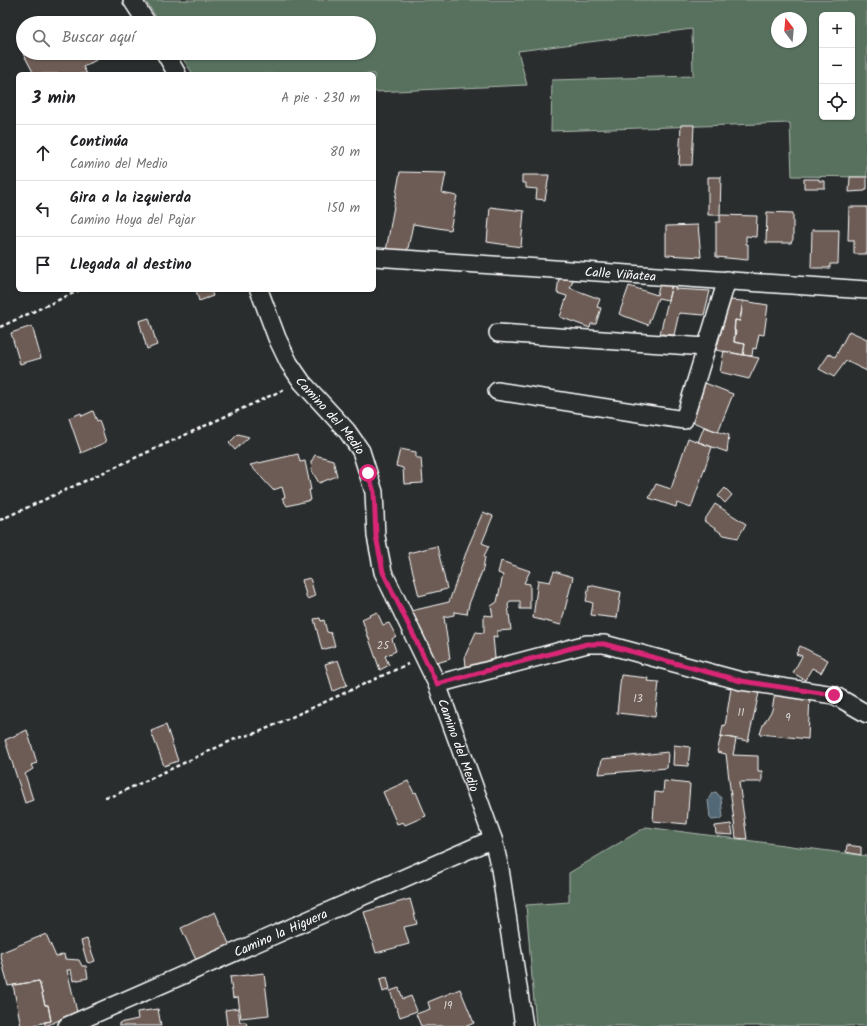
<!DOCTYPE html>
<html lang="es">
<meta charset="utf-8">
<style>
:root{--surface:#fff;--page:#f2f2f2;--text:#202124;--muted:#757577;--line:#e0e0e0}
body{margin:0;font-family:Kalam,sans-serif;background:var(--page);color:var(--text)}
.controls{position:absolute;right:12px;top:12px;display:grid;overflow:hidden;border-radius:6px;box-shadow:0 1px 3px #0004}
.controls button{width:36px;height:36px;display:grid;place-items:center;padding:0;border:0;border-bottom:1px solid var(--line);background:var(--surface);color:var(--text);font:20px sans-serif}
.compass{position:absolute;left:771px;top:12px;width:36px;height:36px;border-radius:50%;background:var(--surface);box-shadow:0 1px 3px #0004;rotate:344deg}
.stop{position:absolute;width:12px;height:12px;margin:-9px;border:3px solid #db2777;border-radius:50%;background:#fff}
.stop.end{background:#db2777;border-color:#fff;box-shadow:0 1px 4px #0008}
.list{margin:0;padding:0;list-style:none}
h2{display:flex;justify-content:space-between;align-items:center;height:52px;margin:0;padding:0 16px;font-size:17px}
h2 small{font-size:13px;font-weight:400;color:var(--muted)}
.list li{display:grid;grid-template-columns:26px 1fr auto;gap:12px;align-items:center;box-sizing:border-box;height:56px;padding:0 16px;border-top:1px solid var(--line)}
.list b{display:block;font-size:15px;white-space:nowrap}
.list p{margin:0;font-size:13px;white-space:nowrap;color:var(--muted)}
.list em{font-size:13px;font-style:normal;color:var(--muted)}
.icon{flex:none;width:22px;height:22px;fill:none;stroke:currentColor;stroke-width:2;stroke-linecap:round;stroke-linejoin:round}
.map{position:relative;flex:none;width:867px;height:1026px;overflow:hidden}
.search{position:absolute;background:var(--surface);box-shadow:0 1px 3px #0004;left:16px;top:16px;width:360px;height:44px;display:flex;align-items:center;gap:10px;box-sizing:border-box;padding:0 14px;border-radius:22px;color:var(--muted);font-size:15px}
.panel{position:absolute;background:var(--surface);box-shadow:0 1px 3px #0004;left:16px;top:72px;width:360px;height:220px;border-radius:6px}
.map>svg:first-child{display:block}
.green{fill:#58715e;stroke:#acb8ae;fill-rule:evenodd}
.water{fill:#526876;stroke:#97a4ad}
.building{fill:#6c5c54;stroke:#fff}
.lines{fill:none;stroke-linecap:round;stroke-linejoin:round}
.minor-casing{stroke:#fff;stroke-width:20}
.path{stroke:#fff;stroke-width:2.5;stroke-dasharray:4 3;stroke-linecap:butt}
.minor{stroke:#2a2d2e;stroke-width:17}
.route{stroke:#db2777;stroke-width:5}
.labels{text-anchor:middle;stroke-width:3;stroke-linejoin:round;paint-order:stroke}
.number-label{font-size:11px;fill:#dad6d4}
.street-label{font-size:13px;fill:#fff;stroke:#2a2d2e}
</style>
<div class="map">
<svg width="867" height="1026" viewBox="0 0 867 1026">
<rect width="100%" height="100%" fill="#2a2d2e"/>
<filter id="ink" filterUnits="userSpaceOnUse"><feTurbulence type="fractalNoise" baseFrequency=".025" numOctaves="2"/><feDisplacementMap in="SourceGraphic" scale="8" xChannelSelector="R" yChannelSelector="G"/><feConvolveMatrix kernelMatrix="1 2 1 2 8 2 1 2 1" color-interpolation-filters="sRGB"/></filter>
<g filter="url(#ink)">
<path class="green" d="M145,0H867V177L792,176L790,123L551,131L552,80L693,76L692,29L518,51L527,85L374,92V74H193L179,53H369V23H160ZM822,15H852V117H822ZM777,18H801V42H777Z
M646,827L867,856V1026H536L526,905L569,902V873Z"/>
<path class="water" d="M716,792L721,798L723,817L721,819L712,820L710,818L708,800L712,793Z"/>
<path class="building" d="M23,53H95L98,59L83,67L87,74H34Z
M681,125H694L692,165H679Z
M400,172L446,173L442,193L457,196L450,230L413,224L407,253L386,251Z
M522,175H549L545,200L536,199L537,189L526,188V183H522Z
M708,177H721L720,215H708Z
M850,177H867V189H865V191L849,192Z
M804,179H819V181H825V188H804Z
M490,207L524,211L521,247L487,242Z
M849,207H867V254H854V240H848Z
M767,212L793,213V239L791,243H766Z
M720,215L757,216L756,237L746,236V244H748V260L716,257V222H720Z
M698,225L701,257L666,255V226Z
M812,230H839L838,264H830V268H811Z
M559,277L574,278L570,288L600,299L597,307L601,308L596,324H591L590,328L560,317L567,296L557,293Z
M660,283L672,284L668,300L658,298L648,325L619,314L629,286L657,295Z
M672,284L676,285L675,289L710,291L704,315L679,313L674,335L660,334Z
M196,290H211L213,296L199,301Z
M730,300L743,301L740,321L735,320L734,330L736,331L734,342L745,344L743,355L716,350Z
M743,301L768,305L764,335L759,334L756,349L753,348L752,356L743,355L745,344L734,342L735,320L740,321Z
M149,318L157,345L147,349L139,321Z
M32,326L41,358L20,364L11,333Z
M849,331L867,339V371L846,361L834,377L819,369L829,354L835,357Z
M724,351L759,358L749,379L720,372Z
M705,383L733,394L718,432L690,421Z
M93,411L97,421L99,420L106,442L81,453L69,418L81,413L82,416Z
M704,427L729,435L727,452L698,442Z
M238,434L249,437L235,450L229,443Z
M688,438L712,447L691,508L677,503L676,507L649,498L656,484L671,489Z
M400,449L416,452V458H421L423,483L404,484L403,468L396,466Z
M298,454L300,462L305,461L311,490H309L311,500L287,506L282,498L285,497L282,487L273,490L250,465Z
M315,455L333,460L337,476L319,483L312,471L311,462Z
M725,488L732,495L725,503L718,496Z
M715,504L746,524L738,538L724,535L704,521Z
M483,512L493,516L482,543L489,546L484,556L485,557L483,569L469,604L467,614L454,612V615L444,617L450,659L437,663L421,639L418,620H413L411,611L449,602L468,547Z
M437,546L447,589L419,596L408,553Z
M501,561L530,571L524,583L530,584V609H520V601H510L508,605L511,630L497,631V637L493,636L495,658L489,659L491,665L481,667H466L465,656L476,632L484,633V615L493,616L491,606L497,602L503,575L498,573Z
M554,571L573,577L561,625L533,618L538,580L550,582Z
M310,578L315,596L307,599L302,580Z
M589,585L621,592L617,618L591,615L593,603L586,601Z
M377,612L383,625L389,623L396,636L392,639L396,651L385,656L389,665L380,670L362,619Z
M320,618L321,621L324,620L327,632L331,633L335,646L322,650L314,619Z
M800,646L828,660L821,673L812,668L805,680L793,673L802,656L796,654Z
M338,660L347,685L333,691L325,664Z
M621,675L648,678L647,681L659,682L655,717L617,713Z
M731,688L759,693L748,741L721,736L723,725L725,726Z
M775,693L810,695L808,739L760,734L763,725L772,710Z
M166,725L178,761L164,766L151,731Z
M27,730L37,763L31,765L33,769L25,774L33,800L25,803L5,740Z
M721,736L736,739L733,755L758,756V771H762V782H739L747,839L736,838L726,754L717,752Z
M674,745L690,747L688,766L673,765Z
M668,752L667,768L599,774L602,759Z
M408,781L414,793L416,792L426,816L405,825L403,822L397,824L383,792Z
M664,781L690,784L687,824L653,821L655,792L663,793Z
M731,824L733,835L716,834L715,826Z
M847,845L861,847V855L846,852Z
M410,899L417,924L404,927L409,944L376,953L364,912Z
M215,912L230,946L197,962L181,928Z
M46,934L56,957L64,954L65,959L79,960L82,966H86L88,978L73,981L71,970H67L77,1012L46,1026L44,1022L51,1021L48,1005H45L39,981L8,986L0,953Z
M87,939L95,961L90,963L87,962L81,941Z
M264,973L269,1015L241,1018L238,997L233,998L230,977Z
M387,977L390,989L383,992L380,979Z
M39,981L45,1005H48L51,1021L30,1026H21L13,985Z
M399,988L403,999L411,996L417,1011L400,1017L390,991Z
M460,989L474,1023L467,1026H421L416,1014L430,1009L428,1002Z
M238,1008L240,1022H246L247,1026H227L225,1010Z
M158,1009L161,1026H119V1023L138,1019L137,1012Z"/>
<g class="lines">
<g class="minor-casing">
<g id="minor">
<path d="M132,0L147,23"/>
<path d="M165,53L177,74"/>
<path id="s1" d="M374,257L867,290"/>
<path id="s2" d="M259,290L277,338L289,363L302,382L347,431L361,451L374,492L376,536L383,572L437,684L493,839L500,869L524,1026"/>
<path d="M498,333L706,347"/>
<path d="M497,391L684,420L727,280"/>
<path d="M437,684L587,644H604L741,681L834,695L867,714"/>
<path id="s3" d="M67,1026L493,839"/>
</g>
</g>
<path class="path" d="M0,327L80,290
M0,520L285,389
M105,797L115,795L235,739L259,732L408,664"/>
<use href="#minor" class="minor"/>
</g>
</g>
<g class="lines" filter="url(#ink)">
<path class="route" d="M368,473L374,492L376,536L383,572L437,684L587,644H604L741,681L834,695"/>
</g>
<g class="labels">
<g class="number-label">
<text x="383" y="649">25</text>
<text x="638" y="702">13</text>
<text x="741" y="716">11</text>
<text x="788" y="721">9</text>
<text x="448" y="1009">19</text>
</g>
<g class="street-label">
<text dy="5" stroke="none"><textPath href="#s1" startOffset="247">Calle Viñatea</textPath></text>
<text dy="5" stroke="none"><textPath href="#s2" startOffset="146">Camino del Medio</textPath></text>
<text dy="5" stroke="none"><textPath href="#s2" startOffset="506">Camino del Medio</textPath></text>
<text dy="5" stroke="none"><textPath href="#s3" startOffset="233">Camino la Higuera</textPath></text>
</g>
</g>
</svg>
<div class="controls">
<button>+</button>
<button>−</button>
<button><svg class="icon" aria-label="locate" viewBox="0 0 24 24"><circle cx="12" cy="12" r="6"/><path d="M12 2v4M12 18v4M2 12h4M18 12h4"/></svg></button>
</div>
<svg class="compass" viewBox="-18 -18 36 36"><path d="M0-13l5 13h-10z" fill="#e53935"/><path d="M0 13l5-13h-10z" fill="#757577"/></svg>
<div class="stop" style="left:368px;top:473px"></div>
<div class="stop end" style="left:834px;top:695px"></div>
<div class="search"><svg class="icon" aria-label="search" viewBox="0 0 24 24"><circle cx="10" cy="10" r="6"/><path d="M15 15l6 6"/></svg>Buscar aquí</div>
<section class="panel">
<h2>3 min<small>A pie · 230 m</small></h2>
<ul class="list">
<li><svg class="icon" aria-label="ahead" viewBox="0 0 24 24"><path d="M12 20V5M6 11l6-6 6 6"/></svg><div><b>Continúa</b><p>Camino del Medio</p></div><em>80 m</em></li>
<li><svg class="icon" aria-label="left" viewBox="0 0 24 24"><path d="M17 20v-9H6M10 6l-5 5 5 5"/></svg><div><b>Gira a la izquierda</b><p>Camino Hoya del Pajar</p></div><em>150 m</em></li>
<li><svg class="icon" aria-label="arrive" viewBox="0 0 24 24"><path d="M6 21V4h12l-3 4 3 4H6"/></svg><div><b>Llegada al destino</b></div></li>
</ul>
</section>
</div>
